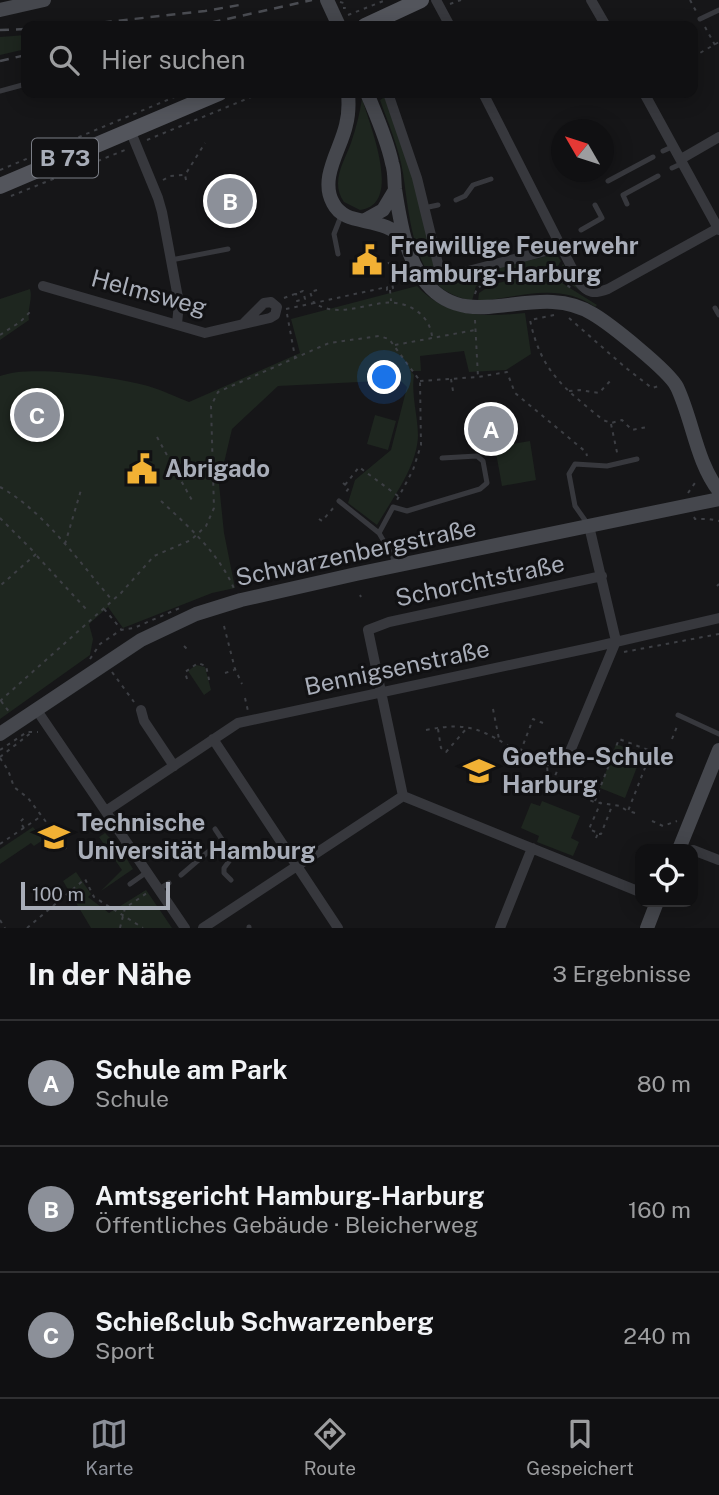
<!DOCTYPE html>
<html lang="de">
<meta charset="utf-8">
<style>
:root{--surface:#101012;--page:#19191b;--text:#f1f3f6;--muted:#9c9d9f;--line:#303032;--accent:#8c9099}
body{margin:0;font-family:"Public Sans",sans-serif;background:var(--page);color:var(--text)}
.controls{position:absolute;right:21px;bottom:21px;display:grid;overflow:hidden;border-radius:14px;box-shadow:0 4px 18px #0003}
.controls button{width:63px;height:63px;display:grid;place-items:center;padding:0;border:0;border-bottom:2px solid var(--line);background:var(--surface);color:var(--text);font:35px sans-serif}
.compass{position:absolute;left:551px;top:119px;width:63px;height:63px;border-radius:50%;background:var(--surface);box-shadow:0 4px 18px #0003;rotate:309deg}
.scale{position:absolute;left:21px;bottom:18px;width:149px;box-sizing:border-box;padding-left:7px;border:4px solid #a8adb8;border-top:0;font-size:19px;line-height:24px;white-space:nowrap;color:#a8adb8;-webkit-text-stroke:5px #111113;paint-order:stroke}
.you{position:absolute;left:385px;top:378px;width:24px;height:24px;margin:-18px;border:5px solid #fff;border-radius:50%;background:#1a73e8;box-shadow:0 0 0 10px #1a73e833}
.badge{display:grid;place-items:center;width:46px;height:46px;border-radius:50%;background:var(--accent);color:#fff;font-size:23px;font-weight:700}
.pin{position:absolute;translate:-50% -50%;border:4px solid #fff;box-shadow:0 2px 7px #0006}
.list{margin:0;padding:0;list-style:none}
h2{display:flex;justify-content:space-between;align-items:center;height:91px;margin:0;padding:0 28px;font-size:30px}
h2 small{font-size:23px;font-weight:400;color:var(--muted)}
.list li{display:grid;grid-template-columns:46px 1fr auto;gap:21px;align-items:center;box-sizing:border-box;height:126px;padding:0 28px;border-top:2px solid var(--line)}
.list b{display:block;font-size:26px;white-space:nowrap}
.list p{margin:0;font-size:23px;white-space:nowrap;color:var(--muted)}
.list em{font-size:23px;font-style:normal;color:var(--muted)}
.icon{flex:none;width:38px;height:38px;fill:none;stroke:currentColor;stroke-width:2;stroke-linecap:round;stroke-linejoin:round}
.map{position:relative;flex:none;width:719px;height:928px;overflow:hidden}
.search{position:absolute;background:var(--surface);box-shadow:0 4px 18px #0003;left:21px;right:21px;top:21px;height:77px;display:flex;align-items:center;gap:18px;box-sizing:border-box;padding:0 24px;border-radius:14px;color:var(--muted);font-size:26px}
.sheet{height:469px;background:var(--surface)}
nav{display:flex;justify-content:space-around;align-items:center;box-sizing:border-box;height:98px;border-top:2px solid var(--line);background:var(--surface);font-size:19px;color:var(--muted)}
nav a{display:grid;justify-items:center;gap:4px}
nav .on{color:var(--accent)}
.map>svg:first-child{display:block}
.green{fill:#1e261f}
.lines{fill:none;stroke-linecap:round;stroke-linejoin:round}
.path{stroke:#3d3f44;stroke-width:2;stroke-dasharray:3.5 5;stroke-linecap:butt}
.lane{stroke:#37383d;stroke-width:5}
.street{stroke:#37383d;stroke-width:10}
.secondary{stroke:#45474d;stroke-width:14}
.primary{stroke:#53555c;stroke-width:16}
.rail{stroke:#4a4c52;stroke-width:2.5;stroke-dasharray:9 7;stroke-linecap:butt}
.labels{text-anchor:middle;stroke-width:6;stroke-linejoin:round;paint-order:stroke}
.shield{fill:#111113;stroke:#7b7e86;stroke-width:2}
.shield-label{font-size:23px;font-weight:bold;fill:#a8adb8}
.poi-label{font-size:24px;font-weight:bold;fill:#a8adb8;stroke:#111113;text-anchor:start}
.street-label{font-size:24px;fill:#a8adb8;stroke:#111113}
</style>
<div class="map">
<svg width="719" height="928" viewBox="0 0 719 928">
<rect width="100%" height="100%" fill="#161618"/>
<path class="green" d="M26,35V49L0,55V37Z
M385,97L413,177L436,271L448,280L556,254L561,261L553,274C530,267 497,273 476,286L472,301C460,298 448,294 438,285C412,261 408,206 403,173C399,148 388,123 380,100Z
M362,98C369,124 404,205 360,210L344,202C330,182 344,162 351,143C356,128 360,113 362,98Z
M563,264L585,294L557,275Z
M526,276L554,278L597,305L595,307C559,281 518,298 478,301L479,293L491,285Z
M417,286C447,318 484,317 525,313L531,354L506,370L469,372L464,351L420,356L421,371H411L414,375C411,395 418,416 418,436C417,467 392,499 377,525L348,503L355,480L391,450L407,387L400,380L278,386L232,429L219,484L224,533L235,588L212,593L123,628L108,607L89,624L93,639L90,655L0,719V376C31,364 114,377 148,386C162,390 176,397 189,402L300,353L291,319Z
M30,289C33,299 27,309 29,320L0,340V299Z
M375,415L396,421L388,450L367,444Z
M530,441L536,480L502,486L495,447Z
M196,665L205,667L211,690L204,695L188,671Z
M616,744L642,754L625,798L600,788Z
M542,801L580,816L571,838L579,842L573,856L537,842L539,836L521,828L531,803L540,806Z
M33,827L43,840L34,846L31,843L0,864V849Z
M105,833L120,848L133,869L101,891L122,870L99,837Z
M76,872L91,894L88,897L109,913L146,890L172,928H91L63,881Z"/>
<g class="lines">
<path class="path" d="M690,0L697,13
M340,2L344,3L345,8H343
M450,4L461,0
M348,15L386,0
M705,27L715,45
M693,57L719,42
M147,140L261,93
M0,170L184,93
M163,180L170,176L184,175
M186,180L185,175L205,143
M11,196L125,150
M317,290L310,292L314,303L387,287V290L393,288L391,279L397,277L393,262L385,264
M390,290L391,301
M475,294L477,288C495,279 533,269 553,276C560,278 565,284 571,288
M284,298L303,291L305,299L297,301L296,293
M286,309L314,303C337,317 359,306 383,303C406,300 429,313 432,336
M287,314L295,357
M554,315L530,320C541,372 564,388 603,420L611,423L622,420L632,430L647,427
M569,318L626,368L652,388L662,385
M475,320L478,377
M0,335L20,322L33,309
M395,345L475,330
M451,379L453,391
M420,381L478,377L507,372L515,393L586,452L587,456
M569,391L580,390L599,393L611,380
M611,424L618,457
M157,437L194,504
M343,483L349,488L345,493
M345,485L359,467L398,496
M0,487C44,511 79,562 112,600
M688,493L697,480
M161,501C189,527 220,554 235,591
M694,517L695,519H709L719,521
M0,518L36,554L0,586
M319,519L322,521L335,506
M65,544L81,490
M37,556L86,609
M717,586L719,584
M360,595L361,597
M104,609L121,629
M224,626L235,669L242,684
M184,646L190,652
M624,652L719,634
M90,659L100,644L121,630L134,628L182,607
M112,672L134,702
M225,673L234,670
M187,679L185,672L198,663L206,666L210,684
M245,698L248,711
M0,701L121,593L154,556L191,540L206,526L214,508L211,406L218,392L329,343L379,336L389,339L420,381L421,445L413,470L397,500
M1,701L10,713
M493,709L499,739
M543,723L533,719L520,753L542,764L556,766
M438,729L441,748L446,752L467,728
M426,730C470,721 483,730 520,753
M672,739L678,724
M0,750L27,732H38
M527,756L531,755L547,765L548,778L552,784L594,802L620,806L626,810
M0,757L32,732
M0,758L8,770L14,787L28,798L68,851
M552,783L558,769
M595,801L619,739L651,751
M635,813L628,811L652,750
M652,821L663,826L677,821
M24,828L20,822L25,817
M599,834H601L612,806
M596,838L598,833L589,829L601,802
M0,844L40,817
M637,864L640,866
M0,920L5,928
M27,928L85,879L94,897L143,928
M120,928L125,908L147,893"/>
<path class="lane" d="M700,19L719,10
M0,91L26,84
M663,151L674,146
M672,168L683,163
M608,181L653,157
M456,200L465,196L473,185L491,179
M627,204L623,195L658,176
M424,208L438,205
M581,230L602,218L595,205
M338,254L334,234L341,216
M171,260L228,249
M715,308L719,315
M339,501L379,533
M587,523L575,506L569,474L575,464L607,466L637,459
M394,564L393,557L379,533L393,507L407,511L480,489L487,483L483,461L477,456L442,458
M678,715L719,734
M215,829L233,856L224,868V873L231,880
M181,875L209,851
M130,884L147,872
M159,889L169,883
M249,927V928"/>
<path class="street" d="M436,0L450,26
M591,0L606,26
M388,93L417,178L439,268L445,274L453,275L561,247
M483,93L579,282C588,294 594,294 608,289L718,228
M644,93L719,230
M130,130L158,198L162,212L179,303L177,324
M681,159L719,137
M43,286L205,333L270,318L275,315L277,307L271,302L264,303L244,323
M602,576L389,622L368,630L403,796L640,892
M36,709L185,928
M141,710L144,721L174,766
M213,739L338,928
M566,761L616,641L589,526
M106,811L238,723L594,647L719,618
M693,850L719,860
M203,928L403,796
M500,928L532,848"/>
<path class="secondary" d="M327,0L339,26
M0,10L44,0
M348,93C349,104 349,114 346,125C341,149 319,178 333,203C346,229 382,213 406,241
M367,93C376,115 387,139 392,163C395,172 394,180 395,189C400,221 406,260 427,284C471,336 536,279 593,314C610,324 669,371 677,387C693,421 696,461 719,491
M365,220L383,210L395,190
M0,734L141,640L196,614L241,600L356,574L719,499
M679,849L719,750
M647,928L657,902"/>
<path class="primary" d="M365,26L421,0
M0,186L219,93"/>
<path class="rail" d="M71,26L205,11L245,4
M196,26L312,0
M0,30L26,29
M0,61L26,55"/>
</g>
<defs>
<g id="civic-bare" transform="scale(2.415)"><path d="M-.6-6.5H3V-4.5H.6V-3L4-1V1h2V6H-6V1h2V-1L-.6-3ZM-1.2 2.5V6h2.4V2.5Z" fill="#f2b134" stroke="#111113" stroke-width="2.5" paint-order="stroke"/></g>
<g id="school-bare" transform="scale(2.415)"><path d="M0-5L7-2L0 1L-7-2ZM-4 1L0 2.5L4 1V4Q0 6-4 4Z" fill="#f2b134" stroke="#111113" stroke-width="2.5" paint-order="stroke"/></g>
<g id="university-bare" transform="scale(2.415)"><path d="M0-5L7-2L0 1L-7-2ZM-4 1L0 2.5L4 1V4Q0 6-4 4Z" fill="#f2b134" stroke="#111113" stroke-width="2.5" paint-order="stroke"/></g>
</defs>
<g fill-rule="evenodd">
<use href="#civic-bare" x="367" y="260"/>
<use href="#civic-bare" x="142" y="469"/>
<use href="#school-bare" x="479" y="771"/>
<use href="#university-bare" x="54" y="837"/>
</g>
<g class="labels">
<rect class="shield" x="32" y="138.5" width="66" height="39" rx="5"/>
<g class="shield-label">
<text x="65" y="166">B 73</text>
</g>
<g class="poi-label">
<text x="390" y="254">Freiwillige Feuerwehr<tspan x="390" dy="28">Hamburg-Harburg</tspan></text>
<text x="165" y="477">Abrigado</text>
<text x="502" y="765">Goethe-Schule<tspan x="502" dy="28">Harburg</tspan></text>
<text x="77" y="831">Technische<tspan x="77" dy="28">Universität Hamburg</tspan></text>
</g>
<g class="street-label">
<text transform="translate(149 293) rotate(15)" y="8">Helmsweg</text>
<text transform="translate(356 553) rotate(-12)" y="8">Schwarzenbergstraße</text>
<text transform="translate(480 581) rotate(-12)" y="8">Schorchtstraße</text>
<text transform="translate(397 668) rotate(-12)" y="8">Bennigsenstraße</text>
</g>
</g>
</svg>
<div class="controls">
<button><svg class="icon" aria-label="locate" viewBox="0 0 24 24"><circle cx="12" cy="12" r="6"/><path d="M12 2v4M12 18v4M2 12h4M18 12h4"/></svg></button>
</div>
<svg class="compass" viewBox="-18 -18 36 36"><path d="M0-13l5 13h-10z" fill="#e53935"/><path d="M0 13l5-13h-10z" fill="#9c9d9f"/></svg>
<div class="scale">100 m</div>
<div class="you"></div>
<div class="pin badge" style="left:491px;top:429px">A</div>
<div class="pin badge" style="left:230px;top:201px">B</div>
<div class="pin badge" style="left:37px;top:415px">C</div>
<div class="search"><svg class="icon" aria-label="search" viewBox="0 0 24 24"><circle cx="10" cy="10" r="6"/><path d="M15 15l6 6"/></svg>Hier suchen</div>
</div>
<section class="sheet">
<h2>In der Nähe<small>3 Ergebnisse</small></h2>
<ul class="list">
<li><span class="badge">A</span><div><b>Schule am Park</b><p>Schule</p></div><em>80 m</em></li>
<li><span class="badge">B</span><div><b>Amtsgericht Hamburg-Harburg</b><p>Öffentliches Gebäude · Bleicherweg</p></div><em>160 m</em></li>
<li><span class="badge">C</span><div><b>Schießclub Schwarzenberg</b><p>Sport</p></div><em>240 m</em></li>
</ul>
</section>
<nav>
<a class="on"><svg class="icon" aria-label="map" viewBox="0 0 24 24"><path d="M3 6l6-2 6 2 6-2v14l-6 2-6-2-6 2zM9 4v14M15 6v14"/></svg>Karte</a>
<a><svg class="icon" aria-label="directions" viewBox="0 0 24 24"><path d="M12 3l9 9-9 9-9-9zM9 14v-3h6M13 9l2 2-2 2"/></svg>Route</a>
<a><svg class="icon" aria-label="saved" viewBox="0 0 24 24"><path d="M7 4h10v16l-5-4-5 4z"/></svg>Gespeichert</a>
</nav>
